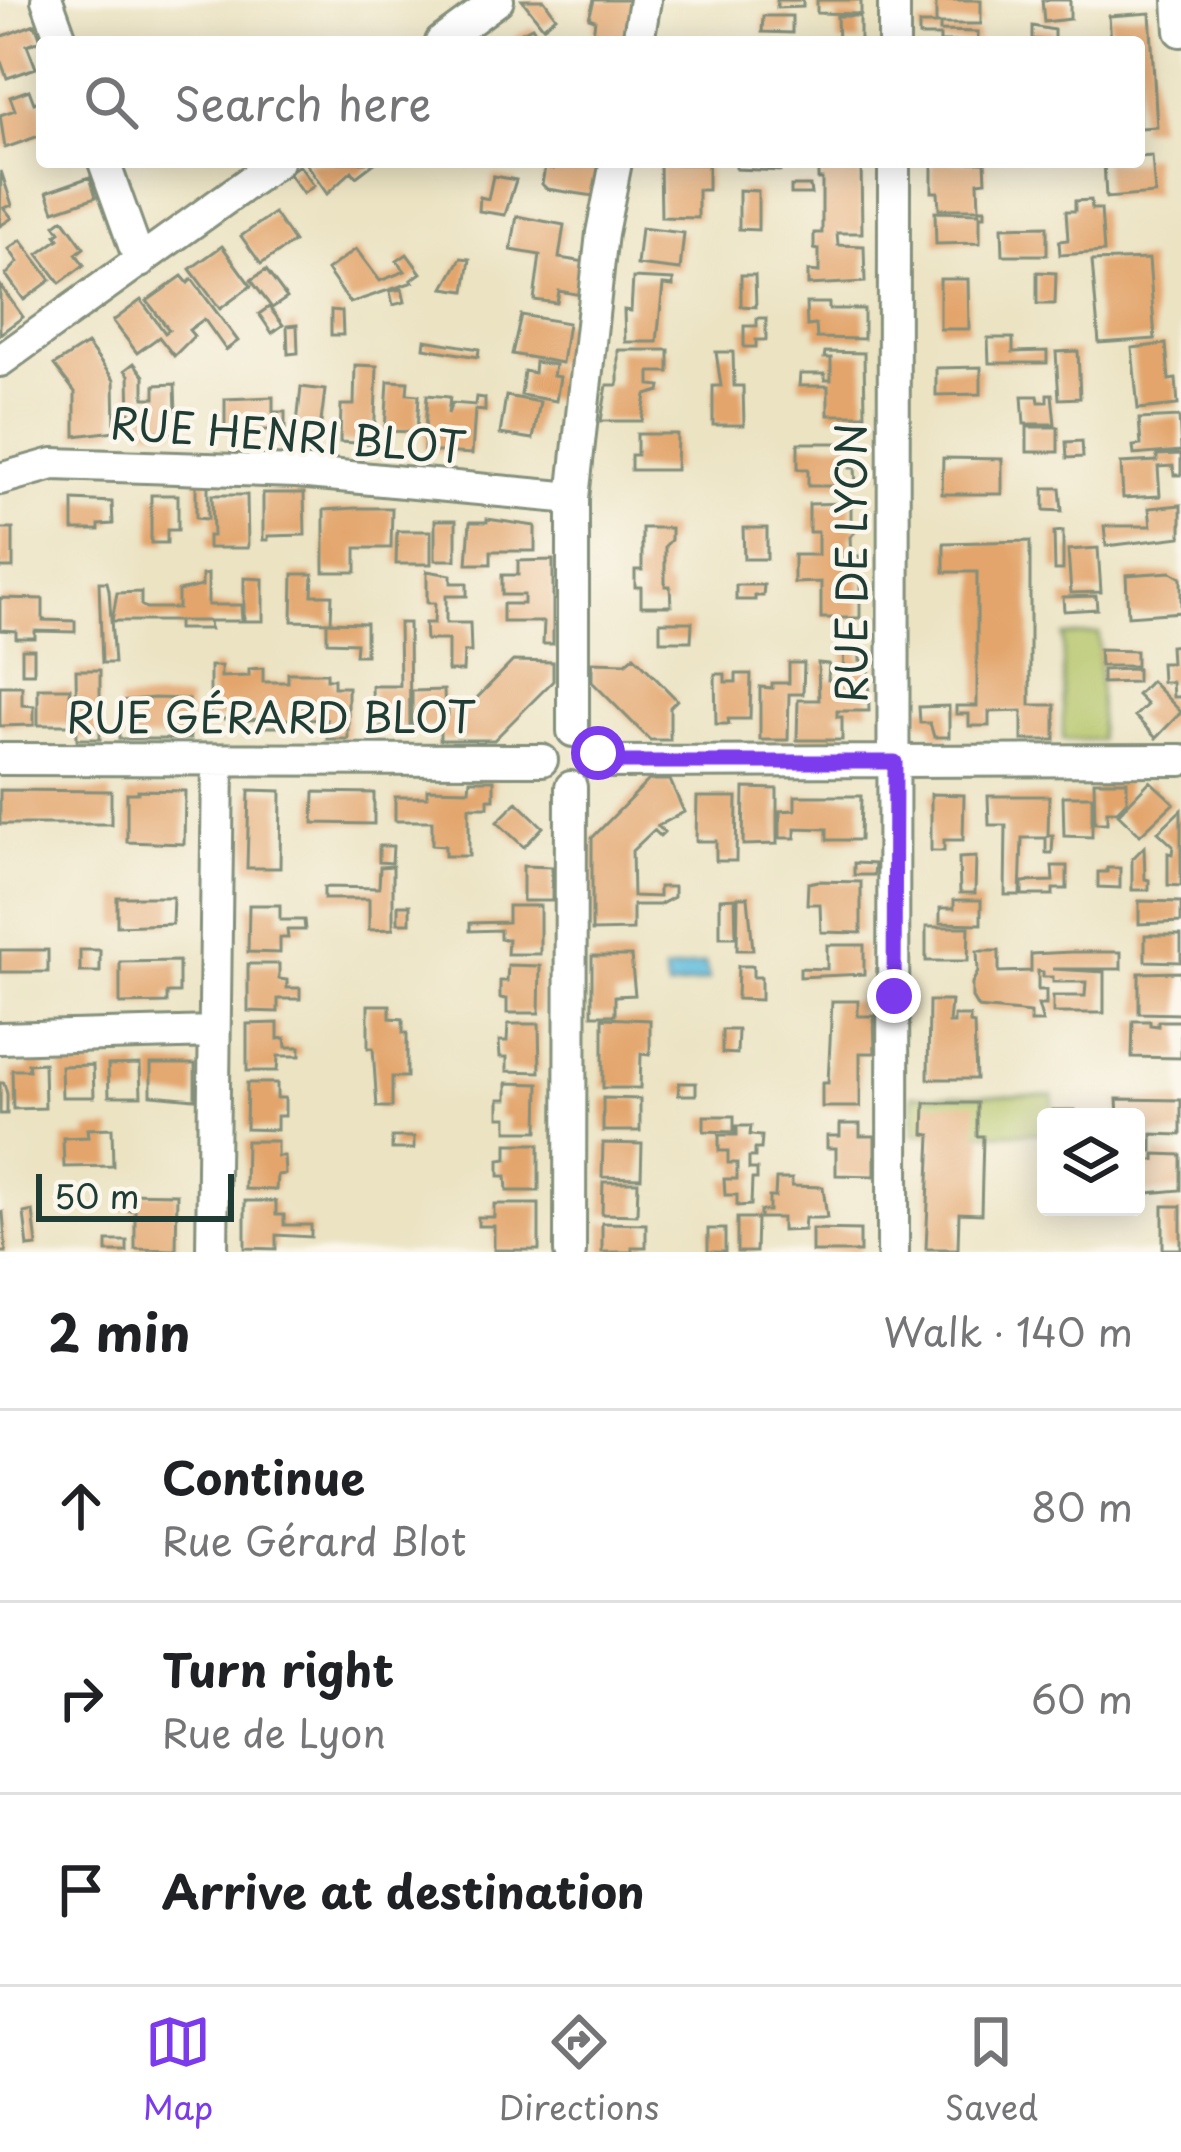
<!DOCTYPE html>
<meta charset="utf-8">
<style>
:root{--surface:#fff;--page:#f6f6f6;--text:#202124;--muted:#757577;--line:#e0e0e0;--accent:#7c3aed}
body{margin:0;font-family:"Playpen Sans",sans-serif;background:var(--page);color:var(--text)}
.controls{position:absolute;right:36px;bottom:36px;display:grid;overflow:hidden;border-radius:12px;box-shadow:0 6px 30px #0003}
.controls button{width:108px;height:108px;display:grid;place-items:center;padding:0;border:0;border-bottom:3px solid var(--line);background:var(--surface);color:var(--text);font:60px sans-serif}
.scale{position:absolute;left:36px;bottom:30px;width:198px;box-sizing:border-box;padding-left:12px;border:6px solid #1f3d34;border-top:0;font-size:33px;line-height:42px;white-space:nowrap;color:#1f3d34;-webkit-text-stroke:9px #fbf7ec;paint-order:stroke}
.stop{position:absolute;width:36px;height:36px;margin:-27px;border:9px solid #7c3aed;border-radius:50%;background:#fff}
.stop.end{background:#7c3aed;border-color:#fff;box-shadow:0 3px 12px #0008}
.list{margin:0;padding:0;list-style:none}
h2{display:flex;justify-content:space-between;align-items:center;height:156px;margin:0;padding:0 48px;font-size:51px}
h2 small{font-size:39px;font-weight:400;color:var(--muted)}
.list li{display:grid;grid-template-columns:78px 1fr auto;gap:36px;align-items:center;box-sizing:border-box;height:192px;padding:0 48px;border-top:3px solid var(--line)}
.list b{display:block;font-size:45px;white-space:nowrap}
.list p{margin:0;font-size:39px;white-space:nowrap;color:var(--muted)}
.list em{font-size:39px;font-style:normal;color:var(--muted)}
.icon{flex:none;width:66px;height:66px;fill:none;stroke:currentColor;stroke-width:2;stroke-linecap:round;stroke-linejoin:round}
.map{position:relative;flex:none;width:1181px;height:1252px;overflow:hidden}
.search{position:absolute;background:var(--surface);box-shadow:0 6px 30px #0003;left:36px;right:36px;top:36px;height:132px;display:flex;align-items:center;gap:30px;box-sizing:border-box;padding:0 42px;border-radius:12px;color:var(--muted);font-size:45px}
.sheet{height:732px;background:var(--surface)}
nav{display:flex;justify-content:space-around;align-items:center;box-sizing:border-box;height:168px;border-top:3px solid var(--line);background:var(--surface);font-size:33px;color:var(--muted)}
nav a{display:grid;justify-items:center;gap:6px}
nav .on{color:var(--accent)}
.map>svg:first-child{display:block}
.green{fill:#b4c467;stroke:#6a804e;stroke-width:3}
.water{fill:#5dbadb;stroke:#3e7c88;stroke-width:3}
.building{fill:#e3a56c}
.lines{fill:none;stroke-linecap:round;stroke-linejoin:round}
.minor-casing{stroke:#85907b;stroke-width:36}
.minor{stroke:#fff;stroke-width:30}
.route{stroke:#7c3aed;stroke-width:15}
.labels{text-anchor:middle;stroke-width:9;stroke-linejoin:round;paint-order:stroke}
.street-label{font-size:42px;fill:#1f3d34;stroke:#fbf7ec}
</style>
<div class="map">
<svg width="1181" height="1252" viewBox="0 0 1181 1252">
<rect width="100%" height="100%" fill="#fbf7ec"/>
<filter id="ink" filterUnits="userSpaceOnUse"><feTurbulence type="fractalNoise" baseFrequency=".00833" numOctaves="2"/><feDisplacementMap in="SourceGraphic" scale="24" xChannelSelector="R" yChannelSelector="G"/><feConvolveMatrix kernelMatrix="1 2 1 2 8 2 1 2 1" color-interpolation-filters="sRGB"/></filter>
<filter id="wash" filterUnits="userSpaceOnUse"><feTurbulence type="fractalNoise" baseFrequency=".004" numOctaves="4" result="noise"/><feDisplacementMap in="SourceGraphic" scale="48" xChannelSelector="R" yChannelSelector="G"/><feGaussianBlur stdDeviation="2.7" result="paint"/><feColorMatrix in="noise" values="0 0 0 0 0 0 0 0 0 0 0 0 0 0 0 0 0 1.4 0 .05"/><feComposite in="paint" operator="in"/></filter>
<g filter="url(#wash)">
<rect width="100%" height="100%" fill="#ebe3c2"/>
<path class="green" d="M1099,633L1100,740H1063V636Z
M913,1095H1053V1117H1046V1133L914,1134Z"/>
<path class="water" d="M705,963L709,980L668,989L664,972Z"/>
<g id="blocks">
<path class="building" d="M522,0H544L556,17L543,27Z
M594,0H634L627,42H592L595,20L589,18Z
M777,0H803V7L777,8Z
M817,0H861V14L817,13Z
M936,0H981V24H936Z
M1042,0H1070V19L1044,22Z
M1150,13L1157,127L1139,128V42H1111L1109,16Z
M763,16H792V33L762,32Z
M837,16H860V42H838Z
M35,24L41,40L27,45L36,68L7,78L0,59V37Z
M919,24H940V31L978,32V42H940V36H919Z
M1032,26L1054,30V42L1032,39Z
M532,27L543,42H508L520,33Z
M29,90L34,103L42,100V135L5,148L0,115L15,110L10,97Z
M1152,156L1155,194L1106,198L1104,162H1139V157Z
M305,162H376L356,177L352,171L327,194Z
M554,162H607L601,197L547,189L542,184L545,167L553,169Z
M736,162H780V171L736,169Z
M932,162H985L986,181L978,182L979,209H939L938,192H932Z
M818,163L861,164L862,233H837L838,245L864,246L865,282L808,285V271L819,272V250L814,249V233H822V179H818Z
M660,164H708V190H698V218L661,217Z
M299,165L314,186L303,194L288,173Z
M1,171L12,205L4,208L12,218L0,226Z
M493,176L516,180L505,215L479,211L480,197L488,199Z
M90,177L96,197L54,211L47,192Z
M791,186H810L811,194H791Z
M739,190L758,191V230L739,229Z
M1091,200L1092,209H1101L1104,252L1060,255L1059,241L1068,240L1066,211H1075V201Z
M979,209H985V216H980V243L936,244L935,212L979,213Z
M274,213L294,242L261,264L241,236Z
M517,216L564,225L559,258L592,263L587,296L559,291L557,303L534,300L540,255L511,250Z
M63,219L84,248L76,254L84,265L60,283L38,254L59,239L56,235L60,232L55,225Z
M1047,226V255H1003L1002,227Z
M641,228L684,233L680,270L637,265Z
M21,240L51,280L24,300L6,275L18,262L9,249Z
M222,246L251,286L220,309L190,269Z
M356,249L380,281L405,271L397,261L407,254L421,273L411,280L413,282L350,303L327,270Z
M461,258L470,259L465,291L444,288Z
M1149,259L1155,339L1099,343L1092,261Z
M266,270L287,298L272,308L251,280Z
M1037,272L1056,273L1055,304H1037Z
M741,275H755L756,307L741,306Z
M182,276L188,283L192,279L238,341L226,350L204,319L189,330L194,336L174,356L159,337L137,353L113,321L141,300L165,333L169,330L147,301Z
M633,278L673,280V286L663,285L657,342H625L624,310L631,311Z
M940,279H968L969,329H940Z
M0,285L23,317L0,334Z
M402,289L405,302L393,305L390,291Z
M806,303H829V309H864V339L817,338L816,325L807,326Z
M269,307L283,325L272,333L259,314Z
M331,310L342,311L343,335H331Z
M521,315L568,323L562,363L512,354Z
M757,318H766V340H756V347H744V326H757Z
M297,325L298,353L288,354L287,326Z
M988,338H1013V352L1047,351V363H989Z
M425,340L479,349L478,357L424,348Z
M87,344L114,380L115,431L75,436V392L54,365Z
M1166,344L1169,380L1176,379L1178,405L1138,409L1132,348Z
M618,350H669V372H650V385L661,386L660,391L646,395L642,421H601L607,385H618Z
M1078,351L1080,398L1059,399L1056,352Z
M716,352H733L734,386H743L744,425H713V386H721Z
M825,352L864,353L865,415H828V386H799L800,374H825V380H831V358H824Z
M535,362L555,365L553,376L560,377L556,401L521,395L524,371L534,373Z
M134,363L144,376V398H155V385L175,384L176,413H182V424L176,425V432H146L145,417H130L129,375L125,370Z
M355,365L377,366L374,444L340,442L341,405H354Z
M981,367V394L936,395V368Z
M388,381L408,382L407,394L419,395L417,432L385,431Z
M301,387L325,390L320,430L297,424Z
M1047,394H1052L1055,424H1024L1022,396H1038L1039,402H1047Z
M427,395L450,397L448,414L452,403L475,405L476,397L485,398V411L475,410L472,454L424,451Z
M506,396L540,402L533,439L500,434Z
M273,397V412H285V429L225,432V399Z
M1179,417L1181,451L1134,455L1133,446L1141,445L1139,419Z
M1027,427H1058V452H1027Z
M637,434H677L676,470H631V455H637Z
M1082,441L1083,457L1067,458L1066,442Z
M798,443H850V468H855L856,486H808V469H798Z
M1181,454V475H1174L1173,466L1158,467L1160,496L1123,498L1121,463L1157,461V455Z
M943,458L1002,459V494H942Z
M196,478H208V519L196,518Z
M1044,488H1060L1062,511L1044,510Z
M263,493H304L305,535L268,536V540H263Z
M151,495H178V530H167V543H151Z
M212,495H247L248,548H208V536H213Z
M73,500L112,502L113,524L99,525V530H73Z
M851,503V520L859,528L850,537L851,556H860V618H821V582L794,583V555H818V532H809V504Z
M1181,505V537L1106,546L1104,526H1151L1149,508Z
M356,508H392L391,548H356V572H324V510Z
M487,519L535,526V551H491V564H467L470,522H487Z
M435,520H456V560H435Z
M642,528H671V540L665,546V586H670L671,606H641V587H635V570H642Z
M743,528H767V559H744Z
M0,529H13V568H0Z
M397,531H431V564H396Z
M1063,531V570H1055L1054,532Z
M1030,541V705H1055V740H1022V711L989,712V726H969V714H956V706H977V572H944V543Z
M1098,548L1101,592L1071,593L1068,550Z
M553,560V644H543L544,622H503V604H524V595H502V575H518V561Z
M427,571L451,575V583H467V596H446V623H470L471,652H464L463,671H448V640H426L425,623H434L435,603H427Z
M1171,572L1181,578V612L1128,616L1126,575Z
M208,574V605H241L242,621H112L117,593L141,592V605L146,608H178V591L202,586V575Z
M293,574H313L312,595H332L331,622L292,621Z
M244,578L263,579V621H244Z
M99,582H107L109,590L114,663H102Z
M736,585H764L763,596H755V600H736Z
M1096,596L1097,609L1064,611L1063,597Z
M0,598L43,599V620L75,621V632L35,631V638H16V631L0,630Z
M178,621H209L210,629H178Z
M327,622L366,623V655H355L356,643L327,642Z
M660,622H692L691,641H660Z
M399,623H409L410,728H373L372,686H400Z
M843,639H859L860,661H868L869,711H837V717H842V740H797L798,700H819L818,663L829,664L828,680L844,679Z
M1181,645V697H1173L1172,682H1162L1161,663H1171L1170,646Z
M22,649H34V673H22Z
M1099,650L1136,651V666H1100Z
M634,656L677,700L670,707V740H650L592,682V662L626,663Z
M513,661L553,662V681L494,740H440V728H412V691L444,690L445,715H448V705H470Z
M789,663H804L803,694H789L788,740H760V687L772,688V683H789Z
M210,666H221V677L249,676V669L263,668V682H288V673H327V679H334V687H348V739H327V720L288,719V727H260V719L248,720V707H235V719H210Z
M1137,669V682L1102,683V670Z
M76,670H100V739H77Z
M715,674H725V682H736V674H751L750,719H728L729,724H716Z
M1151,681L1181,712L1156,738L1135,716L1147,705L1137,695Z
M0,686H22V705L34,706V725L0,726Z
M38,688H70V725H38Z
M154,698L189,699L190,739H119V701Z
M949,706V737H934L930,723H920L919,707Z
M470,780H494V799H488V807H469V856H445V846L432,845V821H395V797H427V789L469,790Z
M649,780H670L684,812L658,826L664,832L660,836L654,830L632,851L633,896L659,897V887H674V897L659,905H633V930L592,931V838Z
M1094,781H1127V801L1117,811H1107V823H1095Z
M1150,781L1174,803L1140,835L1118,814Z
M744,788L777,789V844L743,845Z
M0,790L111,791V824H0Z
M138,790L185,791L184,844L127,842V793H138Z
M249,790L281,791L280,868H247Z
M314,792L374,793V824L313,823Z
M931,794L964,795L963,840H944V851H931Z
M795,796H861L860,840H827V829L795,828V838H780V811L795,810Z
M988,796H1049L1048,836H1053L1052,853H1046V838H1022L1020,895H1005L1006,825H989Z
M1063,796H1092V837L1064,836Z
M697,797H737L736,861H716V841H696Z
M517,802L543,827L524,847L497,822Z
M1181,810V886L1168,885V853L1172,854L1173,846L1158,832Z
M379,846H393L392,863L379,862Z
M1144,847L1145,879L1149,880V890H1132V859Z
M976,857L975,893H960L959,858Z
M854,863L875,864L874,875H854Z
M393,866V929L369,930V899H324V887L379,888L380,867Z
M523,866L552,867V901H523Z
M1052,866H1067V889H1053V895H1022V882L1053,881Z
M1107,868H1120V888L1098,887V872H1107Z
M818,881L861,882V933L821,932L820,904H807L808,883Z
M117,897H173L172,924L117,926Z
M738,897H748L753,950H737Z
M735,898L736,937H720V899Z
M954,900H981V924L940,923V908H954Z
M1139,901L1181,902V922L1139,924Z
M249,905H280V920H304L305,930H287L288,938H280V953L248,952Z
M398,905H410V923H398Z
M508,906H540V954H507L508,939H500V930L470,931V923L508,922Z
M926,927H969L968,961H926Z
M1145,935H1181V962L1145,961Z
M827,945H864V974L800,977V968L827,969Z
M0,950H48V972H0Z
M80,950H100V972H80Z
M977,951H999V972L1031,971V954L1072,952H1121V969H1053L1104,972V1013H1053V996H1085L1086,982H1053V977H1043V972L1038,971V990H1046V1005H1038L1043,1022H1031V1013L978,1008L972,998V983L978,972Z
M592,956H631L635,995L615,996V1015H592Z
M179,961V993H167V1003L120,1004V962Z
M248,964H279V979L287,980V988H300V999H278V1012L248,1011Z
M508,965L540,966L539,1013H507V999L500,998V981H507Z
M738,966H753V977H761V1000L737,999Z
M1181,972V1014L1139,1013V973Z
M832,1001H858V1016H874L875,1053H860V1107H822V1083H828Z
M929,1001H951L949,1023H954V1016H970V1023L974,1024L976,1079H928Z
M368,1005H390V1018L403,1019V1033H407V1077H392V1107H377L373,1048H368Z
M603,1018L650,1020V1055L641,1054L640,1088H603Z
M1133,1021H1150V1025L1158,1026V1021H1181V1058L1132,1057Z
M278,1023V1039L285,1038L286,1047H300V1056H278L277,1071H247V1024Z
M508,1024H539L540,1072L507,1071V1057H500L499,1041H507Z
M722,1030H738L737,1054L722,1053Z
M44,1063L45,1108L13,1109L12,1070H29L28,1064Z
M140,1064L141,1096H109L108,1065Z
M151,1064H195V1099L151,1095Z
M93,1065L94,1097H62L61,1066Z
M0,1083H4L7,1094V1114H0Z
M247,1083H277V1098H285V1116H277V1130L246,1129Z
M507,1083L539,1084L538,1131H507V1117H499V1099H507Z
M679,1083H696V1095H678Z
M603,1098L640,1099V1131H603Z
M1117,1099L1181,1100V1135L1152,1134V1151H1136V1117H1118Z
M925,1103H977V1136H983L981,1214L959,1213L958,1249H926L931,1135L924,1134Z
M1053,1110H1075V1117H1053Z
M704,1116H734V1132L704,1131Z
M840,1124H860V1136H875V1176L836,1175V1148H827V1136H840Z
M737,1126H751L750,1135L762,1136L761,1149H755V1157H749V1169H757V1179H752L751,1205L737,1206V1195H725L724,1179H737V1163H728V1151H719V1135H737Z
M112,1128L113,1166L64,1167L63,1138L88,1137L87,1129Z
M392,1137H414V1149H392Z
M246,1141H277V1156H284L285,1174L277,1175L276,1190L245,1189Z
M603,1143L642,1144L641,1178L602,1177Z
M507,1144H539V1191H507L506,1176H499V1160L507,1159Z
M1155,1154L1181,1155V1190L1136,1194V1181L1142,1180L1143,1160H1155Z
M776,1179H792V1186L823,1187L827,1218H805L804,1230L782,1231V1218H760V1211H769V1197H775Z
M603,1182H638L637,1215L602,1214Z
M121,1193L177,1194L176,1250L135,1249V1210H121Z
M245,1201H276V1215H284V1225H311V1237L276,1235V1249L245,1248Z
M494,1204H539V1250H494V1226H478V1217H494Z
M1163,1206H1181V1249H1163Z
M33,1211L37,1246L28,1247L24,1213Z
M3,1212L6,1252H0V1213Z
M737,1218H757L756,1252H737Z
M602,1223L646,1224V1247H632V1252H602Z
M708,1229H725V1252H708Z
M812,1229L860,1230V1252H812Z
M107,1241H127V1252H107Z"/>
</g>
</g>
<g filter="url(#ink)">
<use href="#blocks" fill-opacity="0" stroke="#85907b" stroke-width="3"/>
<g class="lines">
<g class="minor-casing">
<path id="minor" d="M47,0L62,42
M894,0V42
M1179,0L1181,31
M441,42L498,0
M638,42L645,0
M104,162L140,262
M0,361L277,162
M0,479L53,464L297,472L573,498
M573,731V498L602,233L616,162
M0,759L542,760
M599,762L1181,760
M0,1038L214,1032
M212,1252L218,760
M570,1252L571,787
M893,1252L894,162"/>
</g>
<use href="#minor" class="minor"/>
</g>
</g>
<g class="lines" filter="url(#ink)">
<path class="route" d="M598,753L599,762H895L894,996"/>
</g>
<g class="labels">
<g class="street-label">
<text transform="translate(288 436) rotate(4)" y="15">RUE HENRI BLOT</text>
<text transform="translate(852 563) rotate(-90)" y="15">RUE DE LYON</text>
<text x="271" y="733">RUE GÉRARD BLOT</text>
</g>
</g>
</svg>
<div class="controls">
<button><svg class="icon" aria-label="layers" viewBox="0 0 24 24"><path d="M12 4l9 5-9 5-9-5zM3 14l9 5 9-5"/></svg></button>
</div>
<div class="scale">50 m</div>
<div class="stop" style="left:598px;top:753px"></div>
<div class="stop end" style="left:894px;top:996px"></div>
<div class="search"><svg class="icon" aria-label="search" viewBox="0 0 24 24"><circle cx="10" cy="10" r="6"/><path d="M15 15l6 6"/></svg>Search here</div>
</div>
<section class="sheet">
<h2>2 min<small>Walk · 140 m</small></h2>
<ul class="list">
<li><svg class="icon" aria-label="ahead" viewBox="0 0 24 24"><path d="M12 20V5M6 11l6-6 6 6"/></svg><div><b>Continue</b><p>Rue Gérard Blot</p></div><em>80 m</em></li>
<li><svg class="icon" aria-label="right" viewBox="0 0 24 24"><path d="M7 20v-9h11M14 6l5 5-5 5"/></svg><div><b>Turn right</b><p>Rue de Lyon</p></div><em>60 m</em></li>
<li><svg class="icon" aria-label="arrive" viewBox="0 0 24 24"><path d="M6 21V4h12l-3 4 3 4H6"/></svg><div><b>Arrive at destination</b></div></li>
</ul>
</section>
<nav>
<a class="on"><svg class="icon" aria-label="map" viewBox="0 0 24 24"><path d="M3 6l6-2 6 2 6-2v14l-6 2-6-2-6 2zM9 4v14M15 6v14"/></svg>Map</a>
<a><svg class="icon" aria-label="directions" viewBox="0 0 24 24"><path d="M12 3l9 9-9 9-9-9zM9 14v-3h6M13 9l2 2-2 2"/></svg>Directions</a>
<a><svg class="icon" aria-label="saved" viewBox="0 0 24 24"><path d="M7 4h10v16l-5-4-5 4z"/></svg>Saved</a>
</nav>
